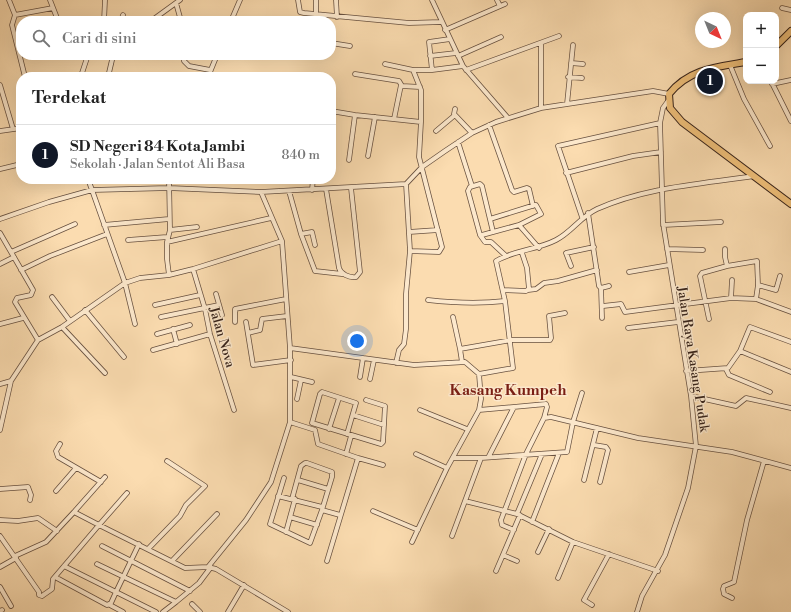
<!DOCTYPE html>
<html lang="id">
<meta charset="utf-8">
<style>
:root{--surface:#fff;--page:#f2f2f2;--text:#222;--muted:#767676;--line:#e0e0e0;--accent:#111827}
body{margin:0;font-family:"Libre Bodoni",serif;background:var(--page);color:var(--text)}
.controls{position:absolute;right:12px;top:12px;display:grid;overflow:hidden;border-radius:8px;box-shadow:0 4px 16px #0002}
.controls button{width:36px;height:36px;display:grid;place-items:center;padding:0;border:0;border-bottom:1px solid var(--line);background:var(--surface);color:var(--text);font:20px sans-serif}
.compass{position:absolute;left:695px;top:12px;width:36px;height:36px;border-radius:50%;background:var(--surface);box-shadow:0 4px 16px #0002;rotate:137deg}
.you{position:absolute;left:357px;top:341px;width:14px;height:14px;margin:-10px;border:3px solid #fff;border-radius:50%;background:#1a73e8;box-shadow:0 0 0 6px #1a73e833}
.badge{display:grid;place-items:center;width:26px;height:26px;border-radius:50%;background:var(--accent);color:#fff;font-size:13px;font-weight:700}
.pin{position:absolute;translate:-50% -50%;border:2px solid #fff;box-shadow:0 1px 4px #0006}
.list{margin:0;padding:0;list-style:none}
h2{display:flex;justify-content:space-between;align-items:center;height:52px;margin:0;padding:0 16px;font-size:17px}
h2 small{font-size:13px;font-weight:400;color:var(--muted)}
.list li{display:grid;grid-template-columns:26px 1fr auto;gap:12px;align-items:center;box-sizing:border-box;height:60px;padding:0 16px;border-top:1px solid var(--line)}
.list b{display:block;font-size:15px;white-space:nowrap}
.list p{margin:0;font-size:13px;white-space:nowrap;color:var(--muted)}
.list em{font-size:13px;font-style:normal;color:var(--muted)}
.icon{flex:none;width:22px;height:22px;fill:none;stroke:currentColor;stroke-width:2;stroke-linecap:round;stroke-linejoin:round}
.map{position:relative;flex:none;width:791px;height:612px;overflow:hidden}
.search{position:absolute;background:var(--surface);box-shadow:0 4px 16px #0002;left:16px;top:16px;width:320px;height:44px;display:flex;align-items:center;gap:10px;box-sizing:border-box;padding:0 14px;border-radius:16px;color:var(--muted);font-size:15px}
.panel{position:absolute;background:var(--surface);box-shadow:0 4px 16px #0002;left:16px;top:72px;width:320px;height:112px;border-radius:16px}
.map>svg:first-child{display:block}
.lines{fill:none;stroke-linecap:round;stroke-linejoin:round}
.minor-casing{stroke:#685140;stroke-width:5.5}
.highway-casing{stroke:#37231a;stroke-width:8}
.minor{stroke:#fce8cc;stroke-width:4}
.highway{stroke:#eebe78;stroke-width:6}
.labels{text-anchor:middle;stroke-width:3;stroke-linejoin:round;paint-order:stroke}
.street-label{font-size:13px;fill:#37231a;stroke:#fce8cc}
.quarter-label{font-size:15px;font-weight:bold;fill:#7a1f14;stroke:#fce8cc}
</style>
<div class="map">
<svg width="791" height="612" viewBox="0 0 791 612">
<rect width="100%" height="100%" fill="#fbdcb0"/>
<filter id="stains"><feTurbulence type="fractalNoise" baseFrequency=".005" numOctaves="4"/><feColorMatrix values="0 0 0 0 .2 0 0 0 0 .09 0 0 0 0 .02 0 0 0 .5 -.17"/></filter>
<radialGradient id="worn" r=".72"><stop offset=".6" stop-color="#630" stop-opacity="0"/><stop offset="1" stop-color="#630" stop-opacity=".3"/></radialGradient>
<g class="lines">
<g class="minor-casing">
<path id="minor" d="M9,0L15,15L12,25L25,77
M50,0L57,18L61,21
M298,0L300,12L304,13L409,23L441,22
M336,0L337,17
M432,0L463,66L508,118
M497,0L500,6
M176,3L181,21
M782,8L791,10
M15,15L53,8
M316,15V0
M104,21L105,0
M121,21L123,15
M151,21L180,0
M231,21L240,0
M445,30L505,4
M450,39L429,42L432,70L463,66
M331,43L350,46
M541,43V108
M88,55L82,73L91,77
M184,55V61L189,66L210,70
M430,56L456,53
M458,56L501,37
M571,63L583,64
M385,64L413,70
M730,65L744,99L770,146
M466,70L559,36
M355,74L399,81L402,86L420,87
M108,77L112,60
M208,77L217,55
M568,77L582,78
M771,81L791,121
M772,84L791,80
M0,85L13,129
M567,104L573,45
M455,109L454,114L472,133
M331,111L355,115L421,122L419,157L442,247L439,252L410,251
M394,119L401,85
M421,122V90L413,70H432
M489,125L512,190L514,192L527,188L529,189L533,206
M0,131L21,128
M436,131L455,115
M458,142L472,186
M368,156L375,117
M349,160L355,115
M0,169L21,164
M566,173L633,156L661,152
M88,179L92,190L169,188L261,192L406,184L422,167L445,151L472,133L496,122L541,108L653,91L669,94
M326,189L339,268C341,274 349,278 356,277L360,272L351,188
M312,190L313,179
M289,191L301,234L312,232L315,245
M588,213L599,286L601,288L609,286
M582,217L558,146L660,123
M0,219L49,202L92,190L125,283L135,324
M104,225L169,219
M519,225L539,248
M663,225L721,222
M170,230L197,227
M409,232L438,230
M493,232L482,186L480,184L470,187L468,191L480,235L485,242H491L506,256
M0,233L33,290L31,295L17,298L15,302L38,340
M301,234L315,271L342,274
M482,235L519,225L541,214L536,205H535L490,219
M128,240L167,237
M167,242L271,218
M667,249L703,250
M725,249V257L727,266
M11,252L75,224
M0,264L14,257
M571,266L566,253L594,247
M193,269L205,309L210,334L234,410
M21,270L50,256L107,234
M629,272L669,265
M169,275L167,259V242L170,230L169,179
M758,285L776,290L780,276
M601,288L602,318
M504,290L526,291L529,289L527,268L522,253
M528,290L536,289L544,283L558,281L597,270
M216,294L222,315
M52,297L70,321
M731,298L732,280
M428,300C454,303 479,304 505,301L513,368L479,374
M505,301L496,261C514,250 537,250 556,240C572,232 580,217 597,209C646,187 702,184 754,176
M155,305L200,295
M603,306L621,304L625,312L731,298L756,299L791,312
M85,310L124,357
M161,317L219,305
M453,317L460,349
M709,319L700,276L702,273L727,266L757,261L758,285L756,299
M235,322V309L286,299
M246,322L253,365L291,360
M0,324L23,318
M62,327L105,373
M628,328L678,322
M173,329L177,344
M248,333L260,330L262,319L287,316
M157,334L190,325
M290,348L414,365L465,362L479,374L481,399L479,410L447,468L412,542
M153,350L210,334
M740,351L791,372
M462,362L460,349L511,340H550L551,338L549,316L565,313
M396,363L399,350L404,344L406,329V294L410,251L406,184
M726,369L729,375L770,392
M686,371L728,368L740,351L750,327L791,342
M291,377L312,382
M360,377L363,358
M370,379L374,360
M0,384L11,381
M691,396L736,406L746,398L791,408
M297,399L301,380
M420,410L467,429
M479,410L546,404L547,407L544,418
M353,415L384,425
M290,422L315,430L318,444L358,458L327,561
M329,429L339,398
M0,430L11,381L38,340L62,327L125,283L140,278L169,275L193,269L282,241
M347,434L356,403L322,392L320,394L312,423L381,444L383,442L385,406L366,400
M60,444L56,451L58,457L101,482
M594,445L606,447L608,450L600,482
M346,454L351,436
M416,454L447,468
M489,456L514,407
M358,458L383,465
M453,458H481L567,452L573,422L582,393
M284,478L270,524L310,543L322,510
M298,480L328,489
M584,480L597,428
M0,489L28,487L31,495L30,500
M56,491L76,468
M278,496L322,507
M292,499L301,466L305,463H307L332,472V477L322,510L340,515
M465,501L517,514L573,542L658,571
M373,511L418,530
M74,512L105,477
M517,514L542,454
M290,517L317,525
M0,520L18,521L38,518L57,531
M532,522L559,453
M514,530L502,525L501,520L526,454L544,418L551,417L638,438L732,452L791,468
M286,532L295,499
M0,536L39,592V595L42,596L52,589L53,579L99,525L185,568L208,567L246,520L271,482L290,422V348L282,241L261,192
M452,536L481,458
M102,546L190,591
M148,549L180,516L186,505L205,486L167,461
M538,552L549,529
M503,555L517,561
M15,556L46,542L74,512L99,525L127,493
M172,561L217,514
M97,564L176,602L163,612
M64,566L116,592L139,544
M0,567L16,558
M208,567L216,569L288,612
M496,571L520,515
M55,577L107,605L111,603L116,592L156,612
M558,578L573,542
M0,587L11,606
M732,598L724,594L723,589L724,586L734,582L747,520L764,461
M176,602L199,583L211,567
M192,604L200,612
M110,605L123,612
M592,605L584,600L609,554
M0,611L2,610
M228,612L244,585
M637,612L642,596L665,555L688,488L696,446L691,396L663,223L660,123L663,108L668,101"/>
</g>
<g class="highway-casing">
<path id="highway" d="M776,46L791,31
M746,62C716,67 689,69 669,94L670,108L682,122L791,204"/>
</g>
<use href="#minor" class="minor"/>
<use href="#highway" class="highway"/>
</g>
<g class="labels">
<g class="street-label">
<text transform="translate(223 337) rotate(74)" y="5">Jalan Nova</text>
<text transform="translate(694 359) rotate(81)" y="5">Jalan Raya Kasang Pudak</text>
</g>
<g class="quarter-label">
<text x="508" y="395">Kasang Kumpeh</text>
</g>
</g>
<rect width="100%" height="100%" filter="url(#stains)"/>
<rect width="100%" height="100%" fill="url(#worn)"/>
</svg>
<div class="controls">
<button>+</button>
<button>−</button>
</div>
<svg class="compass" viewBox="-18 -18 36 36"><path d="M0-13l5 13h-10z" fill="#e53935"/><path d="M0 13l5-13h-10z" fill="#767676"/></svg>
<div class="you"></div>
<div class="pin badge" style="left:710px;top:81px">1</div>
<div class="search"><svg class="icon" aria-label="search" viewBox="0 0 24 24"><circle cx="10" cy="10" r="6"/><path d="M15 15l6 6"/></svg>Cari di sini</div>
<section class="panel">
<h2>Terdekat<small></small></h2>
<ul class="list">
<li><span class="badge">1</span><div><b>SD Negeri 84 Kota Jambi</b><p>Sekolah · Jalan Sentot Ali Basa</p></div><em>840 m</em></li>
</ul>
</section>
</div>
